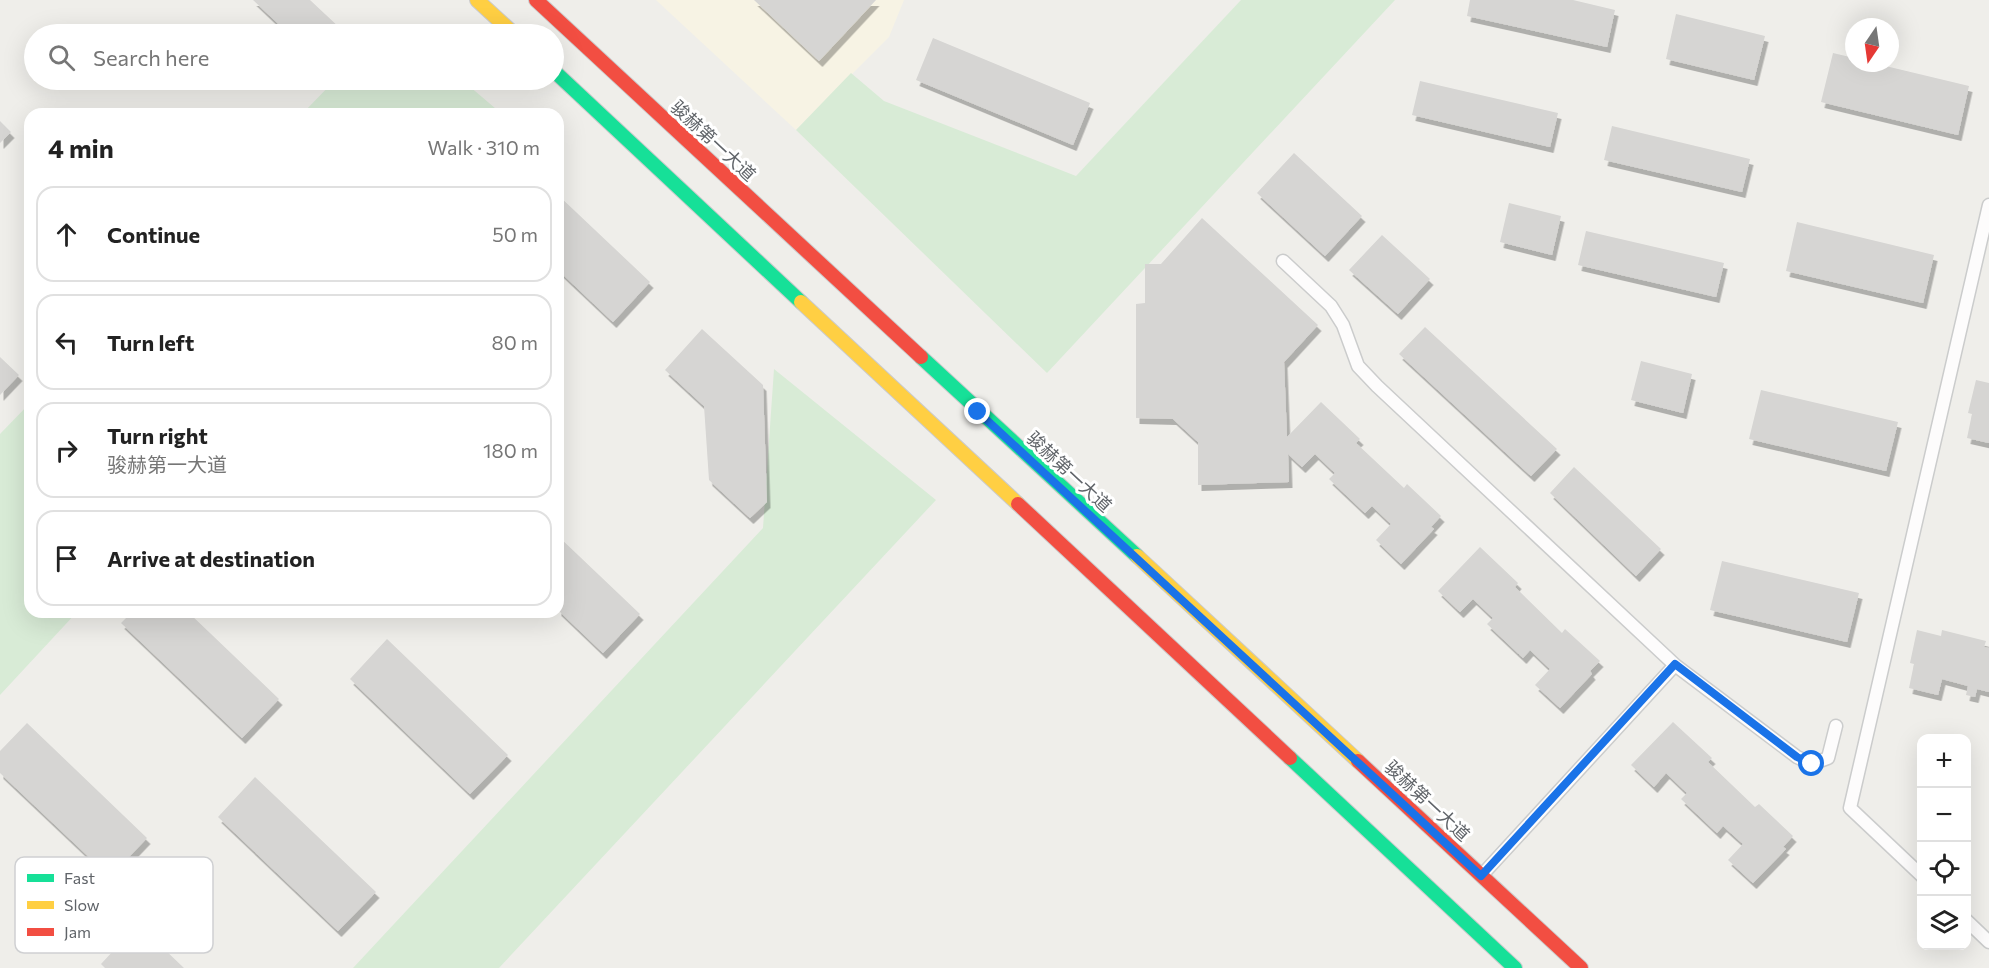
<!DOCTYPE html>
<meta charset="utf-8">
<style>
:root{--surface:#fff;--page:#f6f6f6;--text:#222;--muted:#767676;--line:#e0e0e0}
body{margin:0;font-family:Commissioner,"Noto Sans SC",sans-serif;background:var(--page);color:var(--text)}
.controls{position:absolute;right:18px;bottom:18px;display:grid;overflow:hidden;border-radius:12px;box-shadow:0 6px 24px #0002}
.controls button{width:54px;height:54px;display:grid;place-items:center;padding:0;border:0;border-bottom:2px solid var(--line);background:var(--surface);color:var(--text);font:30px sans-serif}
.compass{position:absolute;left:1845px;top:18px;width:54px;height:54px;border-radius:50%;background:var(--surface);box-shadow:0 6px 24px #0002;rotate:193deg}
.stop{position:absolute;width:18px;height:18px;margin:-14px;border:4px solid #1a73e8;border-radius:50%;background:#fff}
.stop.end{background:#1a73e8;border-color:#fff;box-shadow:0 2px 6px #0008}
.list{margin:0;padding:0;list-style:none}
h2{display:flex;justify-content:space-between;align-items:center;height:78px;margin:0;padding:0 24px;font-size:26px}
h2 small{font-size:20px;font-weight:400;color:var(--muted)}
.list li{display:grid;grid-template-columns:39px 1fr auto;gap:18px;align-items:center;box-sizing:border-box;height:96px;margin:0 12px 12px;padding:0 12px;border:2px solid var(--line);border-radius:18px}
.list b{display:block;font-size:22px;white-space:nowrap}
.list p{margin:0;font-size:20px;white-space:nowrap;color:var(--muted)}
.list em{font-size:20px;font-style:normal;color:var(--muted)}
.icon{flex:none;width:33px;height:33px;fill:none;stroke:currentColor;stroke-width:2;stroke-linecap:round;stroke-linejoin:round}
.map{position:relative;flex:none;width:1989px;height:968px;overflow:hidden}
.search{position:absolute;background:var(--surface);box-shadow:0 6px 24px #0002;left:24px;top:24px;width:540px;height:66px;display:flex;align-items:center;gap:15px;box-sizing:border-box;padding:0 21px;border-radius:33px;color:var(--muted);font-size:22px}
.panel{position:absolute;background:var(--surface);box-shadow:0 6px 24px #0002;left:24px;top:108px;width:540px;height:510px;border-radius:18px}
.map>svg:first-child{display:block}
.commercial{fill:#f7f3e4}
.green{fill:#d8ebd6}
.building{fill:#d6d5d3;filter:url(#shadow)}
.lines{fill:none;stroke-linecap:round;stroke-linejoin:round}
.lane-casing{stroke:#cbcccc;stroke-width:15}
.fast-casing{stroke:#cacacb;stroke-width:16}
.slow-casing{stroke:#cacacb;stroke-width:16}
.jam-casing{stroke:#cacacb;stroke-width:16}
.lane{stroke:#fdfcfc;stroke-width:12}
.fast{stroke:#16e098;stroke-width:14}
.slow{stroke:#ffcf43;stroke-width:14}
.jam{stroke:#f24e42;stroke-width:14}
.route{stroke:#1a73e8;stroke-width:8}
.labels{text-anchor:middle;stroke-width:6;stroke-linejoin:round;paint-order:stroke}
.street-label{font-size:18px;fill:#5f6368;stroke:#fff}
.key{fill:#fff;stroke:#cfd0d2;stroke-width:1.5}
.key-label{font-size:16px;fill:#5f6368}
</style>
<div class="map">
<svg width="1989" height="968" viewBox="0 0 1989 968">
<defs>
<filter id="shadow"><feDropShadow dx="3.5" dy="6" stdDeviation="0" flood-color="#0004"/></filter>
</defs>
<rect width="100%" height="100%" fill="#efeeea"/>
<path class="commercial" d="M656,0H904L889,37L796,130Z"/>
<path class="green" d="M1241,0H1395L1047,373L796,130L851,73L884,101L1076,176Z
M335,80H462L502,114H302Z
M774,369L936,500L499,968H353L763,528Z
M30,403V612H77L0,695V434Z"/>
<path class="building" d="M253,0H310L341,29L336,34H289Z
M754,0H876L819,61Z
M1470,0H1573L1615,10L1607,47L1467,16Z
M1676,14L1765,36L1754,80L1666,59Z
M933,38L1090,103L1073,145L916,80Z
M1833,53L1854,58V63H1873L1969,86L1958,135L1821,102Z
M1420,81L1558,113L1550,147L1412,115Z
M0,121L11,132L0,143Z
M1612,126L1750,159L1742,192L1604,160Z
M1294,153L1362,216L1325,256L1257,193Z
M558,195L650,282L613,322L558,270Z
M1509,203L1561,216L1552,255L1500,242Z
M1202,218L1318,325L1284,362L1287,437L1321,402L1360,439L1356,443L1404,488L1407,484L1441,516L1431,527L1434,529L1401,564L1376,540L1391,524L1372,506L1365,513L1329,479L1335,473L1315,454L1302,467L1288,454L1289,482L1198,485V442L1173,419L1136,418V304L1145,303V264H1161Z
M1797,222L1934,255L1923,303L1786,271Z
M1586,231L1724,263L1716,297L1578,265Z
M1382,235L1430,279L1398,314L1349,270Z
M1425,327L1557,449L1531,476L1399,354Z
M702,329L763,385L767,502L750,518L709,480L704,406L665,370Z
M0,357L19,375L0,395Z
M1641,361L1692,374L1683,413L1631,400Z
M1976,380L1989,383V443L1967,438L1972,414L1968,413Z
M1761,390L1898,422L1886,471L1749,439Z
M1574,467L1661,549L1636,576L1550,493Z
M558,536L640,614L603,653L558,610Z
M1480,547L1518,583L1515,587L1562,633L1565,629L1600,661L1590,671L1592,674L1560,708L1535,685L1550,669L1530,650L1523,658L1487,624L1493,618L1473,599L1460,612L1438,591Z
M1722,561L1859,593L1847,642L1710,610Z
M132,612H188L279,699L242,738L121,623Z
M1917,630L1941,636L1942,630L1986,641L1984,647L1989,648V692L1977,689L1975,697L1966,695L1968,686L1942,679L1938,695L1909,688L1914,664L1910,663Z
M387,639L508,755L470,794L350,679Z
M1673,722L1712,758L1708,762L1755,807L1759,804L1793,836L1783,847L1786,849L1753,883L1728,860L1743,844L1723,826L1717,833L1681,799L1687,793L1666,773L1654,787L1631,765Z
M27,723L147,838L110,877L0,773V751Z
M255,777L376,892L338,931L218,817Z
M138,924L184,968H105L101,964Z"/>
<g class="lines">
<g class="lane-casing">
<path id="lane" d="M1283,261L1331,306L1343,325L1358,366L1377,386L1675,665
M1482,875L1675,665L1797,757L1812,764L1828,758L1836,726
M1922,876L1850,808L1989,205
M1966,920L1989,942"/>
</g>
<g class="fast-casing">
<path id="fast" d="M554,71L801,302
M921,357L1137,556
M1290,758L1515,968"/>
</g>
<g class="slow-casing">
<path id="slow" d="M477,0L514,34
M801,302L1018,504
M1137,556L1358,761"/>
</g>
<g class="jam-casing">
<path id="jam" d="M536,0L921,357
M1018,504L1290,758
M1358,761L1581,968"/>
</g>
<use href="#lane" class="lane"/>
<use href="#fast" class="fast"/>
<use href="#slow" class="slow"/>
<use href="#jam" class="jam"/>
</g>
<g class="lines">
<path class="route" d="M978,412L1481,876L1675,664L1797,757L1812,764"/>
</g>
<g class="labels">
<g class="street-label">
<text transform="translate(713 141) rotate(43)" y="6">骏赫第一大道</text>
<text transform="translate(1069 472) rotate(43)" y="6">骏赫第一大道</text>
<text transform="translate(1427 801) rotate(43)" y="6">骏赫第一大道</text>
</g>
</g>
<rect x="15" y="857" width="198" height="96" rx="9" class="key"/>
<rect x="27" y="874" width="27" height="8" fill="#16e098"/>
<rect x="27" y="901" width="27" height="8" fill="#ffcf43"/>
<rect x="27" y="928" width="27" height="8" fill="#f24e42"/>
<g class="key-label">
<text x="64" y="884">Fast</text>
<text x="64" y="911">Slow</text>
<text x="64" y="938">Jam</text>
</g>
</svg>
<div class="controls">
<button>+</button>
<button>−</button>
<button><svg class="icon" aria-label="locate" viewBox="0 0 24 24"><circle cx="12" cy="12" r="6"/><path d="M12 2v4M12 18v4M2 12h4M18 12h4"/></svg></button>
<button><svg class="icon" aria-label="layers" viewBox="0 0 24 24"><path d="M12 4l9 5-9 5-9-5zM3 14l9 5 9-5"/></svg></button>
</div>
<svg class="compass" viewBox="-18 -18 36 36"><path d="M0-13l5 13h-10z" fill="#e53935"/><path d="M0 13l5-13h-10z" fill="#767676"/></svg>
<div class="stop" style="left:1812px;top:764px"></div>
<div class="stop end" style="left:978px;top:412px"></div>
<div class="search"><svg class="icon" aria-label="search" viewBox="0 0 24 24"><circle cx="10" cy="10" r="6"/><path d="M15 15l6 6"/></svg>Search here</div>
<section class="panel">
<h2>4 min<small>Walk · 310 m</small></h2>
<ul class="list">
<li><svg class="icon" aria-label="ahead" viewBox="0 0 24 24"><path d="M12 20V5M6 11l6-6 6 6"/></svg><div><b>Continue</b></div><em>50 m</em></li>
<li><svg class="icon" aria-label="left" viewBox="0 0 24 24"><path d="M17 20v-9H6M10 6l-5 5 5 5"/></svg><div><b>Turn left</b></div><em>80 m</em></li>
<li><svg class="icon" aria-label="right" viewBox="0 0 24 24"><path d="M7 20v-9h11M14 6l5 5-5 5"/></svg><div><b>Turn right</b><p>骏赫第一大道</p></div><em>180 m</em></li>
<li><svg class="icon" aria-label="arrive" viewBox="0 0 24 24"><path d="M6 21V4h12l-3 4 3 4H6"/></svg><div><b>Arrive at destination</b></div></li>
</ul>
</section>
</div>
